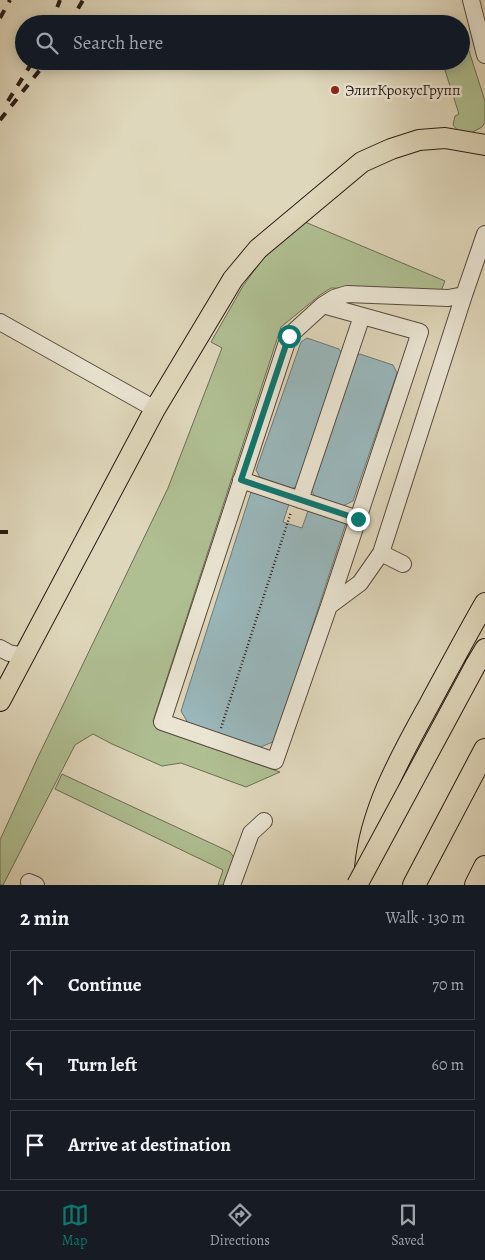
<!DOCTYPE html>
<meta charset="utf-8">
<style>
:root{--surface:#171b24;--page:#20242c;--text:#f1f3f6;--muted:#9ea1a6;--line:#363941;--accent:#0f766e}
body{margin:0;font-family:Alegreya,serif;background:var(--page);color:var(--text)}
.stop{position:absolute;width:15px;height:15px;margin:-11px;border:4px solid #0f766e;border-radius:50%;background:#fff}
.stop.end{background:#0f766e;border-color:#fff;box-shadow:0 1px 5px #0008}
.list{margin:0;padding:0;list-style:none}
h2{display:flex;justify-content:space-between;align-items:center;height:65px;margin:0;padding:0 20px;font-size:21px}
h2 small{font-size:16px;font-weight:400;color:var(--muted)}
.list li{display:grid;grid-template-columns:32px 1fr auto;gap:15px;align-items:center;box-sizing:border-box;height:70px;margin:0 10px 10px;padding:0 10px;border:1px solid var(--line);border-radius:0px}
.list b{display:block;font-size:19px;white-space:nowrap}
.list em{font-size:16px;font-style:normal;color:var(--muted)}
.icon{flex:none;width:28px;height:28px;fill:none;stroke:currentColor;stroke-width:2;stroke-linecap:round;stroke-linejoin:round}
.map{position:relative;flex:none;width:485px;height:885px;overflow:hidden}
.search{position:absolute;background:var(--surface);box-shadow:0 2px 12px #0003;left:15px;right:15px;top:15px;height:55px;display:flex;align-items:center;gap:12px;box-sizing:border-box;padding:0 18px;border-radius:28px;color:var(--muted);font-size:19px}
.sheet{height:305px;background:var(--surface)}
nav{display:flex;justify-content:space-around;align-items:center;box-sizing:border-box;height:70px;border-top:1px solid var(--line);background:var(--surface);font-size:14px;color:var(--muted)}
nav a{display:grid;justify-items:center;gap:2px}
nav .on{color:var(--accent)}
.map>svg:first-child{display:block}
.green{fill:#afbf92;stroke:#6c6d54}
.water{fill:#99b7bb;stroke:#6d7979}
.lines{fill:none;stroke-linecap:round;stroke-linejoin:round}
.minor-casing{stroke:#574a3e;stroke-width:18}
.major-casing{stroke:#2a1b15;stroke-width:22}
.highway-casing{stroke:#2a1b15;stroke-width:24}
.path{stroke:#2a1b15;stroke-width:2.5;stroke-dasharray:1 2.5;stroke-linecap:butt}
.minor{stroke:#eae5d3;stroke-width:16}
.major{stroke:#dfd7bb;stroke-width:20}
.highway{stroke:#dfd7bb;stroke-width:22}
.rail{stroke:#2a1b15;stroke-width:4;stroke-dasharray:9 9;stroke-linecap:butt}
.major-bridge-casing{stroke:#2a1b15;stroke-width:22;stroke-linecap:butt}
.major-bridge{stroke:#dfd7bb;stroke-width:20}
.route{stroke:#0f766e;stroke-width:6}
.poi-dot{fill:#8f2418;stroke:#eae5d3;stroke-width:2}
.labels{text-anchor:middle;stroke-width:5;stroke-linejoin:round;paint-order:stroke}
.poi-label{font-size:15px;fill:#2a1b15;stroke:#eae5d3;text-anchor:start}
</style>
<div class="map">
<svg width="485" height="885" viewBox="0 0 485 885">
<rect width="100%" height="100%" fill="#dfd7bb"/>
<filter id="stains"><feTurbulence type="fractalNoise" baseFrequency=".004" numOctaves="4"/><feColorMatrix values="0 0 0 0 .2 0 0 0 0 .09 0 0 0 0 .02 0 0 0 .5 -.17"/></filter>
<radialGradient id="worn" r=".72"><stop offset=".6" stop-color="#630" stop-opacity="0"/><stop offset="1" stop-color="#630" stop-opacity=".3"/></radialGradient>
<path class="green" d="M461,26L485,101V122L482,127L469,134L460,133L453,125L455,116L459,114L442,61H461Z
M305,222L445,281L441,291L331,288L320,295L281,327L153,721L157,729L280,772L246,787L181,763L162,766L112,744L93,734L75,745L3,885H0V840L37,759L168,488L222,348L211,342L243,286L264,257Z
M62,774L230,852L235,859L227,885H218L223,870L55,789Z"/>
<path class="water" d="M307,338L339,349L344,357L299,485L288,491L263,483L256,470L301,342Z
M360,354L393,365L397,373L353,501L341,507L316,498L308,485L353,357Z
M251,492L289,504L283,522L302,528L308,511L346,523L275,741L261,747L188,723L181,711Z"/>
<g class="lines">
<g class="minor-casing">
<path id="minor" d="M471,0L485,55
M323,305L334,298L347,294L448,298L464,295
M0,322L155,409
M241,480L358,519
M300,500L362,316
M381,553L403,564
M329,606L420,332L323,305L289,336L162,722L275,761L329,606L360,583L381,553L464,295L485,234
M0,648L9,653L25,656
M29,882L36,885
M232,885L251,833L264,821"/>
</g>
<g class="major-casing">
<path id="major" d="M475,666L485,649
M0,701L155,409L233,279L258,249L362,162L391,149L419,140L445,138L485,145
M365,868C370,809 402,754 430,703C448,670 466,636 485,603"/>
</g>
<g class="highway-casing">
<path id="highway" d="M414,885L485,750
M476,885L485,867"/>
</g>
<path class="path" d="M221,728L291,512"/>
<use href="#minor" class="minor"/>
<use href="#major" class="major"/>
<use href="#highway" class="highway"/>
<path class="rail" d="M0,18L10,0
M51,24L60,0
M69,24L83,0
M8,101L33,61
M0,120L47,61
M0,532H8"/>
<g class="major-bridge-casing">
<path id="major-bridge" d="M357,885L475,666"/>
</g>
<use href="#major-bridge" class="major-bridge"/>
</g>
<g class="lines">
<path class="route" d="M289,336L241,480L358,519"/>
</g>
<circle class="poi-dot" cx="335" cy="90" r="5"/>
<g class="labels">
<g class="poi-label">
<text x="345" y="95">ЭлитКрокусГрупп</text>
</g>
</g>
<rect width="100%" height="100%" filter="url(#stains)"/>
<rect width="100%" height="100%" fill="url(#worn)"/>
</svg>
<div class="stop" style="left:289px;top:336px"></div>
<div class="stop end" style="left:358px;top:519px"></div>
<div class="search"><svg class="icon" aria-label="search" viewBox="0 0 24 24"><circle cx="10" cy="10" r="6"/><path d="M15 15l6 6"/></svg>Search here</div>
</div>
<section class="sheet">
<h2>2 min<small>Walk · 130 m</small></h2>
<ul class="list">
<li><svg class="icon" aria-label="ahead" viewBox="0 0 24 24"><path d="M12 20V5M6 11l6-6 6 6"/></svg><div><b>Continue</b></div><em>70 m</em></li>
<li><svg class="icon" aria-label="left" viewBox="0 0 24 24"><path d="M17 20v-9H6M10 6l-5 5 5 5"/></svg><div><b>Turn left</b></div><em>60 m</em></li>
<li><svg class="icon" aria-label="arrive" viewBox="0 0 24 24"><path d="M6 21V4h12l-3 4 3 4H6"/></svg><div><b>Arrive at destination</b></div></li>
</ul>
</section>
<nav>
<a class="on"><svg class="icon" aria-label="map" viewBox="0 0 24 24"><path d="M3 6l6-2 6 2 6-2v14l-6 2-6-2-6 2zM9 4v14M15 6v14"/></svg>Map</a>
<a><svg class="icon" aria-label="directions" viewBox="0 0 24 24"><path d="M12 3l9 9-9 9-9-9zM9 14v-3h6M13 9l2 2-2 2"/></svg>Directions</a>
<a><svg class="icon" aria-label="saved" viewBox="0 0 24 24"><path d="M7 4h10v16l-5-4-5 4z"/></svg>Saved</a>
</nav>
